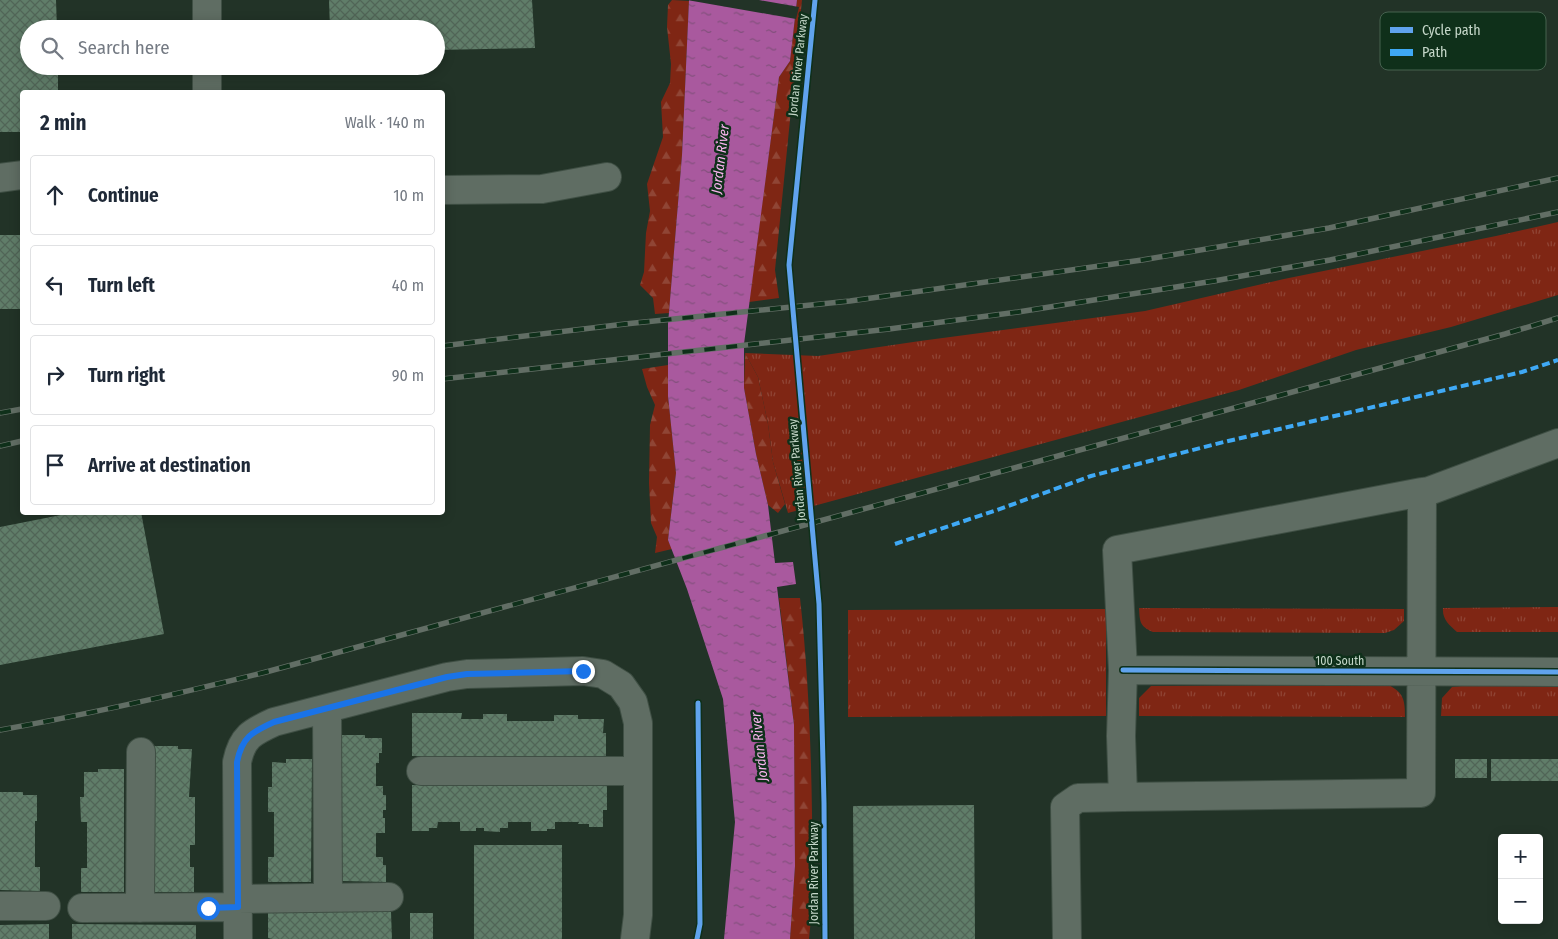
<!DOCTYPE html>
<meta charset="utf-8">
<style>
:root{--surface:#fff;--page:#f2f2f3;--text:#1f2937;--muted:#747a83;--line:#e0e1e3}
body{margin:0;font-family:"Fira Sans Condensed",sans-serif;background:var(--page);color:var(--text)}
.controls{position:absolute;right:15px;bottom:15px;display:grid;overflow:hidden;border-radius:5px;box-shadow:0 2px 12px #0003}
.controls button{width:45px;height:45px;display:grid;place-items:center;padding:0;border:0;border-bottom:1px solid var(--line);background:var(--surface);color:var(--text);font:25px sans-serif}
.stop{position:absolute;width:15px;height:15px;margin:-11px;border:4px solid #1a73e8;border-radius:50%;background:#fff}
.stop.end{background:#1a73e8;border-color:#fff;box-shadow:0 1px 5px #0008}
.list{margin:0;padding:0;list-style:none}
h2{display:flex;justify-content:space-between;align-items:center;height:65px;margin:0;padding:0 20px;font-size:21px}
h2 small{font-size:16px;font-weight:400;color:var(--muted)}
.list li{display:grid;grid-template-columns:32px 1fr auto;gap:15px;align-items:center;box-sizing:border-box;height:80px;margin:0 10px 10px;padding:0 10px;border:1px solid var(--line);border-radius:5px}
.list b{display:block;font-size:19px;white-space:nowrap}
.list em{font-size:16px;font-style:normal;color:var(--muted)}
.icon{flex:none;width:28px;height:28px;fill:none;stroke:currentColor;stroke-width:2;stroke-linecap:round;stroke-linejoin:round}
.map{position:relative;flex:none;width:1558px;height:939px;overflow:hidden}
.search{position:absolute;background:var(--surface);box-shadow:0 2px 12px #0003;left:20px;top:20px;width:425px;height:55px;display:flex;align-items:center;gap:12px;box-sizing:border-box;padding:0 18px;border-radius:28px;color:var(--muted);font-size:19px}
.panel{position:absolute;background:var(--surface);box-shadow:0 2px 12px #0003;left:20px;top:90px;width:425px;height:425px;border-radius:5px}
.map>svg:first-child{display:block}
.grass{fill:url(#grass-tufts)}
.forest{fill:url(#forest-firs)}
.water{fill:url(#water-ripples)}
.pier{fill:#223327}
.building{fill:url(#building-cross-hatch)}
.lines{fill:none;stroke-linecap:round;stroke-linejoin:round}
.minor-casing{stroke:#3f4f44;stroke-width:30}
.minor{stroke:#5f6d63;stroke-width:28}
.rail-casing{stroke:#626e65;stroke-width:5.5}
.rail{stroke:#0f301a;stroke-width:4;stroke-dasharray:11;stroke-linecap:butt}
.quiet{stroke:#3fa9f5;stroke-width:4;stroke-dasharray:8 4;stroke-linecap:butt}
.cycleway-casing{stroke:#0f301a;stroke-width:8}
.cycleway{stroke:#60a3ed;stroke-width:5}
.route{stroke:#1a73e8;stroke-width:6}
.labels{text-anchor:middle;stroke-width:5;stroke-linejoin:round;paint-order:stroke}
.street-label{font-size:12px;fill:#c5d7c9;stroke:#0f301a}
.water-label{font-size:14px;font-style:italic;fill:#f9b4ee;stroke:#0f301a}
.key{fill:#0f301a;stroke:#46624f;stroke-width:1}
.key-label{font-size:14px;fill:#c5d7c9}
</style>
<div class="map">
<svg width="1558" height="939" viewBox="0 0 1558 939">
<defs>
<pattern id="grass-tufts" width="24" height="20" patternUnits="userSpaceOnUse" patternTransform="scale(1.25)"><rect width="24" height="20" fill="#7f2614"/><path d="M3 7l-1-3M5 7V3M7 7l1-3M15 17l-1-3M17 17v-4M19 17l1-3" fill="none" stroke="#904535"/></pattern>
<pattern id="forest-firs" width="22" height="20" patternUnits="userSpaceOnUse" patternTransform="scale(1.25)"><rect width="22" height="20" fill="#7f2614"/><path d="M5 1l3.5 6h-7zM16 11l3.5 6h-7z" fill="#904535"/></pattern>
<pattern id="water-ripples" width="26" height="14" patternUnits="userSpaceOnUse" patternTransform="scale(1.25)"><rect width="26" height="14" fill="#a9599e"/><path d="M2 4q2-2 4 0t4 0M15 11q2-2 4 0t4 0" fill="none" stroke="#82507c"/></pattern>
<pattern id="building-cross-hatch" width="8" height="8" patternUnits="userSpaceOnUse" patternTransform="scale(1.25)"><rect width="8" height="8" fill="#607d69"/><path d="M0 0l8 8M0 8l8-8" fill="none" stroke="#516557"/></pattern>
</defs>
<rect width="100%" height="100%" fill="#223327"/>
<path class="grass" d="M1558,222V295L1451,327L1356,350L1239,390L788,513L773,462L768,424L758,377L745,353L818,356L920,341L1145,311L1284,279L1496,236Z
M1558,607V632H1457C1449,625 1442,619 1443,608Z
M1139,608L1404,609V621L1394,630L1385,633L1153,632C1139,626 1140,621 1139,608Z
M1106,609V716L848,717V610Z
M1388,685C1404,692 1405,701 1405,717L1139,716V698L1151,686Z
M1462,686H1558V716H1441L1442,698L1452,687Z"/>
<path class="forest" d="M672,0L689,1L682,155L669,313L655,314L653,298L640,285L644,272L646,233L650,211L647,184L663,137L661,102L670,83L671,64L667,27L668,5Z
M797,0H802L775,270L779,298L749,302L779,77L790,61Z
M745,353L758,377L768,424L773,462L785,504L778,513L768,505L756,454L744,388Z
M668,365V396L676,473L668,540L672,549L655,553L657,537L651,523L649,483L650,425L655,405L647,387L642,369Z
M779,598H800C808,669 811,742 812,814C812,855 814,898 809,939H790L795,866L794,725Z"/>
<path class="water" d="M689,0H797L790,61L779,77L744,344V388L756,454L768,505L775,563L793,562L796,584L777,587L794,725L795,866L790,939H724L735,822L723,699L687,589L668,540L676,473L668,396V324L682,155Z"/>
<path class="pier" d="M687,0H759L799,7L796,19Z"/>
<path class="building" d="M0,0H56L57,29H29V66H58V92H22V132H0Z
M329,0H532L535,48L436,50V29H330Z
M0,235H21L22,309H0Z
M76,512H141L164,634L0,665V527Z
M412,713H462L461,719H483V714H507V721H554V715H578V719H604L603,733H606V758L412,756Z
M341,735H365V738H382V753H379V763H376V786H383V795H386V810H383V818H385V833H376V857H383V865H386V882L341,881Z
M154,746H178V749H192L189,797H195V845H190V867H194V892H154Z
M286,759H312L311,882H268V857H274V812H268V787H272V762L286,763Z
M1455,759H1487V778H1455Z
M1491,759H1558V781H1491Z
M98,769H124V892H81V868H87V822H81L80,797H84V772H98Z
M412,785L607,786V810H603V827H589V824H578L579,822H555V829H547V831H531V822H508V828H500V832L484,831V828H476V831H460V822H438L437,828H429V831H412Z
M0,792H23V795H37V821H35V867H40V891L0,890Z
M974,805L975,939H854L853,806Z
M474,845H562V939H474Z
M268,912H391L392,939H272L268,938Z
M410,913H433V939H410Z
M49,924V939H0V925Z
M72,924L196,925V939H72Z"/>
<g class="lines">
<g class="minor-casing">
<path id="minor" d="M207,0V29
M207,66V92
M0,178L22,175
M442,190L542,189L607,177
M1422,492L1421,793L1123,797L1121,736L1123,670L1117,550L1422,492L1429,491L1558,443
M1123,670L1558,672
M327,709L328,898
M421,771H638
M238,899L389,897
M0,906H46
M82,908L238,907
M140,908L141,752
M238,939L237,762C242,737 252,732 274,722L447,677L467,674L583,671L603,674L621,685L633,702L638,723V915L635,939
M1067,939L1065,807L1078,798L1123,797"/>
</g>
<use href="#minor" class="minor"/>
<g class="rail-casing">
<path id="rail" d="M442,346L625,324L850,301L1142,260L1329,228L1558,178
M442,379L889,329L1018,312L1214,281L1330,260L1558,212
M0,413L22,409
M0,446L22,441
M0,730C90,714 178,694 266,672L1505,334L1558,318"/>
</g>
<use href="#rail" class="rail"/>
<path class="quiet" d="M895,544L997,510L1091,476L1224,442L1522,372L1558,360"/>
<g class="cycleway-casing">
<path id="cycleway" d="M815,0L789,265L819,604L824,803L825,939
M1123,670L1558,672
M697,939L700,924L698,703"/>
</g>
<use href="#cycleway" class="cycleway"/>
</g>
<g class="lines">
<path class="route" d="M208,908L238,907L237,762C242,737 252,732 274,722L447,677L467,674L583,671"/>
</g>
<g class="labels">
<g class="street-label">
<text transform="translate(798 65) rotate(-84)" y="4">Jordan River Parkway</text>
<text transform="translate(797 470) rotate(-95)" y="4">Jordan River Parkway</text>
<text x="1340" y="665">100 South</text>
<text transform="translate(814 873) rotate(-90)" y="4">Jordan River Parkway</text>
</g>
<g class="water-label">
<text transform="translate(720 159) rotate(-83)" y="5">Jordan River</text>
<text transform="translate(759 747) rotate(-96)" y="5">Jordan River</text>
</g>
</g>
<rect x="1380" y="12" width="166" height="58" rx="8" class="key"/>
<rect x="1390" y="27" width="23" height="6" fill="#60a3ed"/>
<rect x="1390" y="49" width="23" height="7" fill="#3fa9f5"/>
<g class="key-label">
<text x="1422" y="35">Cycle path</text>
<text x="1422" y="57">Path</text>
</g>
</svg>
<div class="controls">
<button>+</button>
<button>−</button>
</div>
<div class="stop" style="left:208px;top:908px"></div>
<div class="stop end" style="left:583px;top:671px"></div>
<div class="search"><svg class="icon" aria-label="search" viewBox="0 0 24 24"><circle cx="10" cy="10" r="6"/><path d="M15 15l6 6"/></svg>Search here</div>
<section class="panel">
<h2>2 min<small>Walk · 140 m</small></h2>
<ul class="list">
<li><svg class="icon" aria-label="ahead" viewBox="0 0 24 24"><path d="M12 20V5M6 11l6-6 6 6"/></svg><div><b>Continue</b></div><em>10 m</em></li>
<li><svg class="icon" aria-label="left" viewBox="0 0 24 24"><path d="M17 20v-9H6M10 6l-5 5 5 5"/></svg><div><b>Turn left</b></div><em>40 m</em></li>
<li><svg class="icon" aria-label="right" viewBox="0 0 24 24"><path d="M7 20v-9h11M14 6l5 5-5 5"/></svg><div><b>Turn right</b></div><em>90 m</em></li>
<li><svg class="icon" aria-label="arrive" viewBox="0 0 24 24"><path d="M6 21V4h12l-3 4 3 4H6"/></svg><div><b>Arrive at destination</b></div></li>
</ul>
</section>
</div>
